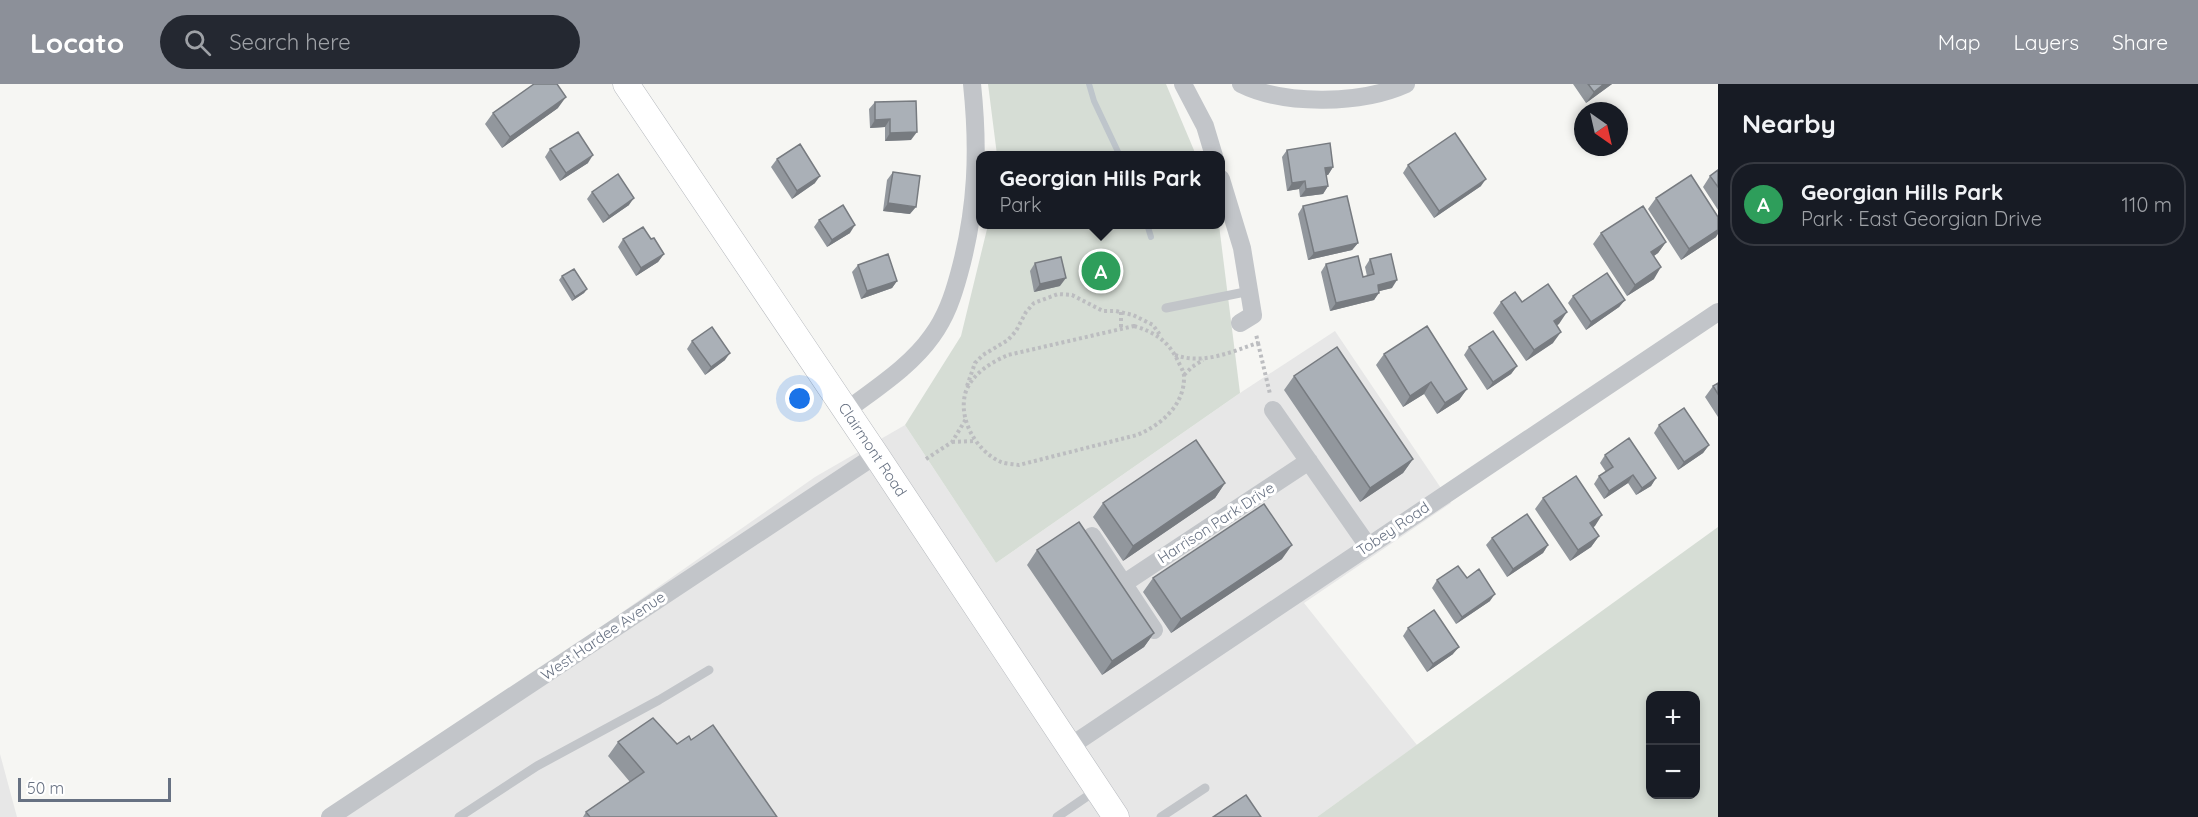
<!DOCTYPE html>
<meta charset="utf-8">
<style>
:root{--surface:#171b24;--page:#242831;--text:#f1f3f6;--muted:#9ea1a6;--line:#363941;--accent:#8c9099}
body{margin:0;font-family:Quicksand,sans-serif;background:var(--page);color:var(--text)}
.controls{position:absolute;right:18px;bottom:18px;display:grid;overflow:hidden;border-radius:12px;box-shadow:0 3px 9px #0003}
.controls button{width:54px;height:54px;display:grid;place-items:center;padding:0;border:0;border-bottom:2px solid var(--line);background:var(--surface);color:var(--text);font:30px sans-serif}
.compass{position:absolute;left:1574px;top:18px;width:54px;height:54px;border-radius:50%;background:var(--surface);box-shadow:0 3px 9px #0003;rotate:146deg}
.scale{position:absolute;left:18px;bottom:15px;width:153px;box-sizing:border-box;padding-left:6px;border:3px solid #677182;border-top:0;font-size:16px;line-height:21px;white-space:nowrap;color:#677182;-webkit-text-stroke:4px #fff;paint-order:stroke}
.you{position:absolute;left:800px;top:315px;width:21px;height:21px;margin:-15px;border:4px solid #fff;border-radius:50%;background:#1a73e8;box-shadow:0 0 0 9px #1a73e833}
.badge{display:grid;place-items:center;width:39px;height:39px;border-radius:50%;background:var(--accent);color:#fff;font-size:20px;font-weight:700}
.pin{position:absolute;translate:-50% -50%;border:3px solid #fff;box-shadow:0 2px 6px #0006}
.popup{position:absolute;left:976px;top:67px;width:249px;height:78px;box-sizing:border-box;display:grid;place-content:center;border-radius:12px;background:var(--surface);filter:drop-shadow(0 2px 4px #0005);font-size:20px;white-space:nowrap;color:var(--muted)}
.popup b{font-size:22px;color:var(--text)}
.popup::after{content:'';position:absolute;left:50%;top:100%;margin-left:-12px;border:12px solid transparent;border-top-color:var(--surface)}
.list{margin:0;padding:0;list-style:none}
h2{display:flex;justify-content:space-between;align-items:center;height:78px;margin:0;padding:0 24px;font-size:26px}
h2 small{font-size:20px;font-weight:400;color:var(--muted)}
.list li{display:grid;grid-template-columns:39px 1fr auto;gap:18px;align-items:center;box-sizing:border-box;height:84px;margin:0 12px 12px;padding:0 12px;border:2px solid var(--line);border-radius:24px}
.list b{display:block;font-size:22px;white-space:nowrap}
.list p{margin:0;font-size:20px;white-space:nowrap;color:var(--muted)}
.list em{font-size:20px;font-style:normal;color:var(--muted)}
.icon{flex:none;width:33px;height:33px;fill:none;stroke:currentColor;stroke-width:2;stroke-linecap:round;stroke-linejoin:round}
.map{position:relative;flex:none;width:1718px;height:733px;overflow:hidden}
header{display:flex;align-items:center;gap:36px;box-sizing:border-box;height:84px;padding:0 30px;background:var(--accent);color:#fff}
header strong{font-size:28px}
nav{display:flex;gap:33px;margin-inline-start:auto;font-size:21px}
.search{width:420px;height:54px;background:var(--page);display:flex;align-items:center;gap:15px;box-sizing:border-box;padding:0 21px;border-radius:33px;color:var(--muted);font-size:22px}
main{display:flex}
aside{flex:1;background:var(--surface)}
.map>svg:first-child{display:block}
.built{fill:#e7e7e7}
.green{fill:#d6ddd5;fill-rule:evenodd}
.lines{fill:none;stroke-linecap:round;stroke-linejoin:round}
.stream{stroke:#bec5cb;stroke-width:6}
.secondary-casing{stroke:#b5b8bd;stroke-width:27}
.path{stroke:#bcbdc0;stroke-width:4;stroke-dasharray:3 3;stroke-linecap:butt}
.lane{stroke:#c2c5c9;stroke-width:9}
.street{stroke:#c2c5c9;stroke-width:18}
.secondary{stroke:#fff;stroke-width:26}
.wall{fill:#92979d}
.shaded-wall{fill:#777b80}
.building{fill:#aab0b7;stroke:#777b80;stroke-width:1.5}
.labels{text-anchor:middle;stroke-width:6;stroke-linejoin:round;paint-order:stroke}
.street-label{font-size:15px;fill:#677182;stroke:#fff}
</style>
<header>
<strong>Locato</strong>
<div class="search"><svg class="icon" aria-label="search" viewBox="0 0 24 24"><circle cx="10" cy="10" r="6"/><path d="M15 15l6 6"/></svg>Search here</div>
<nav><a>Map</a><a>Layers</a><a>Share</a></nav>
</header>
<main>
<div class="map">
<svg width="1718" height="733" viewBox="0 0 1718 733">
<rect width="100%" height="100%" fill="#f6f6f3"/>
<path class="built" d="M1335,247L1451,419L1304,519L1417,661L1317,733H330L815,393L905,341L996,479L1240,309Z
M0,670L17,733H0Z"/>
<path class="green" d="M988,0H1166L1196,71H997Z
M988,141H1219L1240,309L996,479L905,341L961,252Z
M1718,443V733H1317L1335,720ZM1650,612H1696V710H1650Z"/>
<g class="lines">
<path class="stream" d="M1089,0L1094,17L1120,72
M1147,140L1151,153"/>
<g class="secondary-casing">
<g id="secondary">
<path id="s1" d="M626,0L876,371L1116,733"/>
</g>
</g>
<path class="path" d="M1121,228V245
M1134,242C1154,248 1167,256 1177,275C1179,280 1184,287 1184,292C1185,321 1161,341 1137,351L1019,381C1013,380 1006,380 1001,378C976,367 957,334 966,307C973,289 992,278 1008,271Z
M1258,259L1270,310
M1175,271C1204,281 1230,268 1258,259L1256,250
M1184,291L1192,283L1203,276
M967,302L975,279L983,271L1008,256L1016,247L1026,228L1034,219L1058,210L1072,211L1103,227H1116L1133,231L1153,241L1160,251
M952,358L975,357
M926,375L952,358L966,335"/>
<path class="lane" d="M1166,224L1250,207
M459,733L537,682L659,616L709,586
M1057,733L1095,707
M1161,733L1205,704"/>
<path class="street" d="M1183,0L1205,42L1214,72
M1241,0C1285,22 1362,20 1406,0
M1221,95L1242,164L1253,231L1240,239
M1273,326L1368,462
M846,327C876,304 910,283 932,252C946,233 953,212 959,190C977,125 979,66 972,0
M1092,452L1154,546
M1123,500L1309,377
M1069,663L1718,228
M330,733L876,371"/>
<use href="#secondary" class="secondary"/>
</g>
<path class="wall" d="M1573,0H1612L1586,19Z
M875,18L911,56L885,57V43L870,44L869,25Z
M558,24L502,64L485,40L493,29Z
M550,65L588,79L560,97L545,73Z
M1287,66L1333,83L1328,91H1326L1328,102L1323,110L1300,113L1299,105L1287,107L1282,73Z
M777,75L815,99L792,115L771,83Z
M1408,81L1481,102L1434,134L1403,89Z
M1718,86V126L1703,103L1710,92Z
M893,88L910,130L883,127L887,96Z
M592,108L629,121L603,139L587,115Z
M1656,114L1716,153L1681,176L1648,125Z
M1303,122L1358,159L1352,166L1308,176L1298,130Z
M819,136L850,149L827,163L814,143Z
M1601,149L1666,158L1658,169L1654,172V195L1627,212L1593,160Z
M623,155H651L664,170L658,178L636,192L618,163Z
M1370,175L1392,204L1379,207L1374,216L1330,227L1321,188L1326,180L1363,193L1367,192L1365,183Z
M1035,179L1060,202L1034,208L1030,187Z
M858,181L897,197L892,204L861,215L852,188Z
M562,192L587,205L584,209L572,217L559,196Z
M1573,212L1625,216L1619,223L1586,246L1568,219Z
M1501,218H1522L1559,240L1556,241L1553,259L1526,277L1493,229Z
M692,257L725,276L705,291L687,265Z
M1469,263L1517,282L1511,290L1487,306L1464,271Z
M1384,270L1467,305L1459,316L1437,330L1424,310L1403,323L1376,281Z
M1294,292L1413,375L1403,389L1360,418L1284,306Z
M1718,299V333L1705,313L1713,302Z
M1659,341L1709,361L1703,369L1678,386L1654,349Z
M1605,371L1656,394L1651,402L1636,411L1628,399L1604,415L1594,400L1599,392L1606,388L1600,379Z
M1225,399L1215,414L1123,477L1093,433L1103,419Z
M1543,414L1595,442L1593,443L1599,452L1591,463L1570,477L1535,425Z
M1492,454L1548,461L1543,469L1507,493L1486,461Z
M1037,466L1154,549L1144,563L1102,591L1027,481Z
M1282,475L1171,549L1143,508L1153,494Z
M1437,496L1490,517L1456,540L1432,504Z
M1408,544L1453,570L1427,588L1403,552Z
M691,656L777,733H583L586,728L630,698L608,672L618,658L677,660Z"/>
<path class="shaded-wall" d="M1604,0H1612L1586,19L1594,8Z
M566,13L558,24L502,64L510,53Z
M890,35L885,43L870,44L875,36Z
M917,48L911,56L885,57L890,49Z
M593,71L588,79L560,97L566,89Z
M1333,83L1328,91L1320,92L1325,84Z
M820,92L815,99L792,115L797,107Z
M1486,95L1481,102L1434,134L1439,127Z
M1305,97L1299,105L1287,107L1292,99Z
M1328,102L1323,110L1300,113L1306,105Z
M634,114L629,121L603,139L609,132Z
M888,119L916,123L910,130L883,127Z
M855,141L850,149L827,163L832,156Z
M1718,146V150L1716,153L1681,176L1689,165Z
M1666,158L1658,169L1643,179L1651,168Z
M1358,159L1352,166L1308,176L1314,169Z
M664,170L658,178L636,192L641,184Z
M1661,183L1654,195L1627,212L1635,201Z
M1066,194L1060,202L1034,208L1040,200Z
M1397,196L1392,204L1372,209L1378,201Z
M897,197L892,204L861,215L867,207Z
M587,205L584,209L572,217L575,213Z
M1379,209L1374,216L1330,227L1336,219Z
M1625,216L1619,223L1586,246L1591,238Z
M1567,228L1559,240L1546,248L1554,237Z
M1561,248L1553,259L1526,277L1534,266Z
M730,269L725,276L705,291L711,283Z
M1517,282L1511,290L1487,306L1493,298Z
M1431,298L1424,310L1403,323L1410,312Z
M1467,305L1459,316L1437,330L1445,319Z
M1709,361L1703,369L1678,386L1684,378Z
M1413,375L1403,389L1360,418L1370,404Z
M1633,391L1628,399L1604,415L1609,407Z
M1656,394L1651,402L1636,411L1642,404Z
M1225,399L1215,414L1123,477L1133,462Z
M1602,431L1595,442L1582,450L1590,439Z
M1599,452L1591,463L1570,477L1578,466Z
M1292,461L1282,475L1171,549L1181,535Z
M1548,461L1543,469L1507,493L1513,485Z
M1495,510L1490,517L1456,540L1462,533Z
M1154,549L1144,563L1102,591L1112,577Z
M1459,563L1453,570L1427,588L1433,580Z"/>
<path class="building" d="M534,0H557L566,13L510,53L493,29Z
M1588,0H1604L1594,8Z
M916,17L917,48L890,49V35L875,36V18Z
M578,48L593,71L566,89L550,65Z
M1455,49L1486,95L1439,127L1408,81Z
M1330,59L1333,83L1325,84L1328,102L1306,105L1305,97L1292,99L1287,66Z
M800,60L820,92L797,107L777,75Z
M1718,86V103L1710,92Z
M893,88L920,92L916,123L888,119Z
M618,90L634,114L609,132L592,108Z
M1691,91L1718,133V146L1689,165L1656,114Z
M1347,112L1358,159L1314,169L1303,122Z
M843,121L855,141L832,156L819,136Z
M1643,122L1666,158L1651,168L1661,183L1635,201L1601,149Z
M643,143L651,155L654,154L664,170L641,184L623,155Z
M888,170L897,197L867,207L858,181Z
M1391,170L1397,196L1378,201L1379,209L1336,219L1326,180L1358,172L1363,193L1374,190L1370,175Z
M1061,173L1066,194L1040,200L1035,179Z
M574,185L587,205L575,213L562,192Z
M1607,189L1625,216L1591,238L1573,212Z
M1548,200L1567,228L1554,237L1561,248L1534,266L1501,218L1515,208L1522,218Z
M1427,242L1467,305L1445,319L1431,298L1410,312L1384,270Z
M712,243L730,269L711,283L692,257Z
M1493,247L1517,282L1493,298L1469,263Z
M1337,263L1413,375L1370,404L1294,292Z
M1718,299V310L1713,302Z
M1684,324L1709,361L1684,378L1659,341Z
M1629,354L1656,394L1642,404L1633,391L1609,407L1599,392L1613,383L1605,371Z
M1196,356L1225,399L1133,462L1103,419Z
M1576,392L1602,431L1590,439L1599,452L1578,466L1543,414Z
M1264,420L1292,461L1181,535L1153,494Z
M1527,430L1548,461L1513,485L1492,454Z
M1079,438L1154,549L1112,577L1037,466Z
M1458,482L1467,494L1479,485L1495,510L1462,533L1437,496Z
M1434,526L1459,563L1433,580L1408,544Z
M653,634L677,660L689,652L691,656L713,641L777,733H590L586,728L644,688L618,658Z
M1246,711L1261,733H1213Z"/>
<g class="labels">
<g class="street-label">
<text dy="5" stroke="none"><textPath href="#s1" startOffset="441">Clairmont Road</textPath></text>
<text transform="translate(1216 439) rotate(-33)" y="5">Harrison Park Drive</text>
<text transform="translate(1393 445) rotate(-34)" y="5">Tobey Road</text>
<text transform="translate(603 552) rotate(-34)" y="5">West Hardee Avenue</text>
</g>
</g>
</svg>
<div class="controls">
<button>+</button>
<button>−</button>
</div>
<svg class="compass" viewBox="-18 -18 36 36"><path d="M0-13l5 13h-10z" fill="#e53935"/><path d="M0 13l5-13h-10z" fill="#9ea1a6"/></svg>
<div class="scale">50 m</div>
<div class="you"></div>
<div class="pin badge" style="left:1101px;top:187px;background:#2e9e5b">A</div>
<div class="popup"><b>Georgian Hills Park</b>Park</div>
</div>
<aside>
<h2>Nearby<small></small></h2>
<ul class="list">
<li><span class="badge" style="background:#2e9e5b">A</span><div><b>Georgian Hills Park</b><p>Park · East Georgian Drive</p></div><em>110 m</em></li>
</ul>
</aside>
</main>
